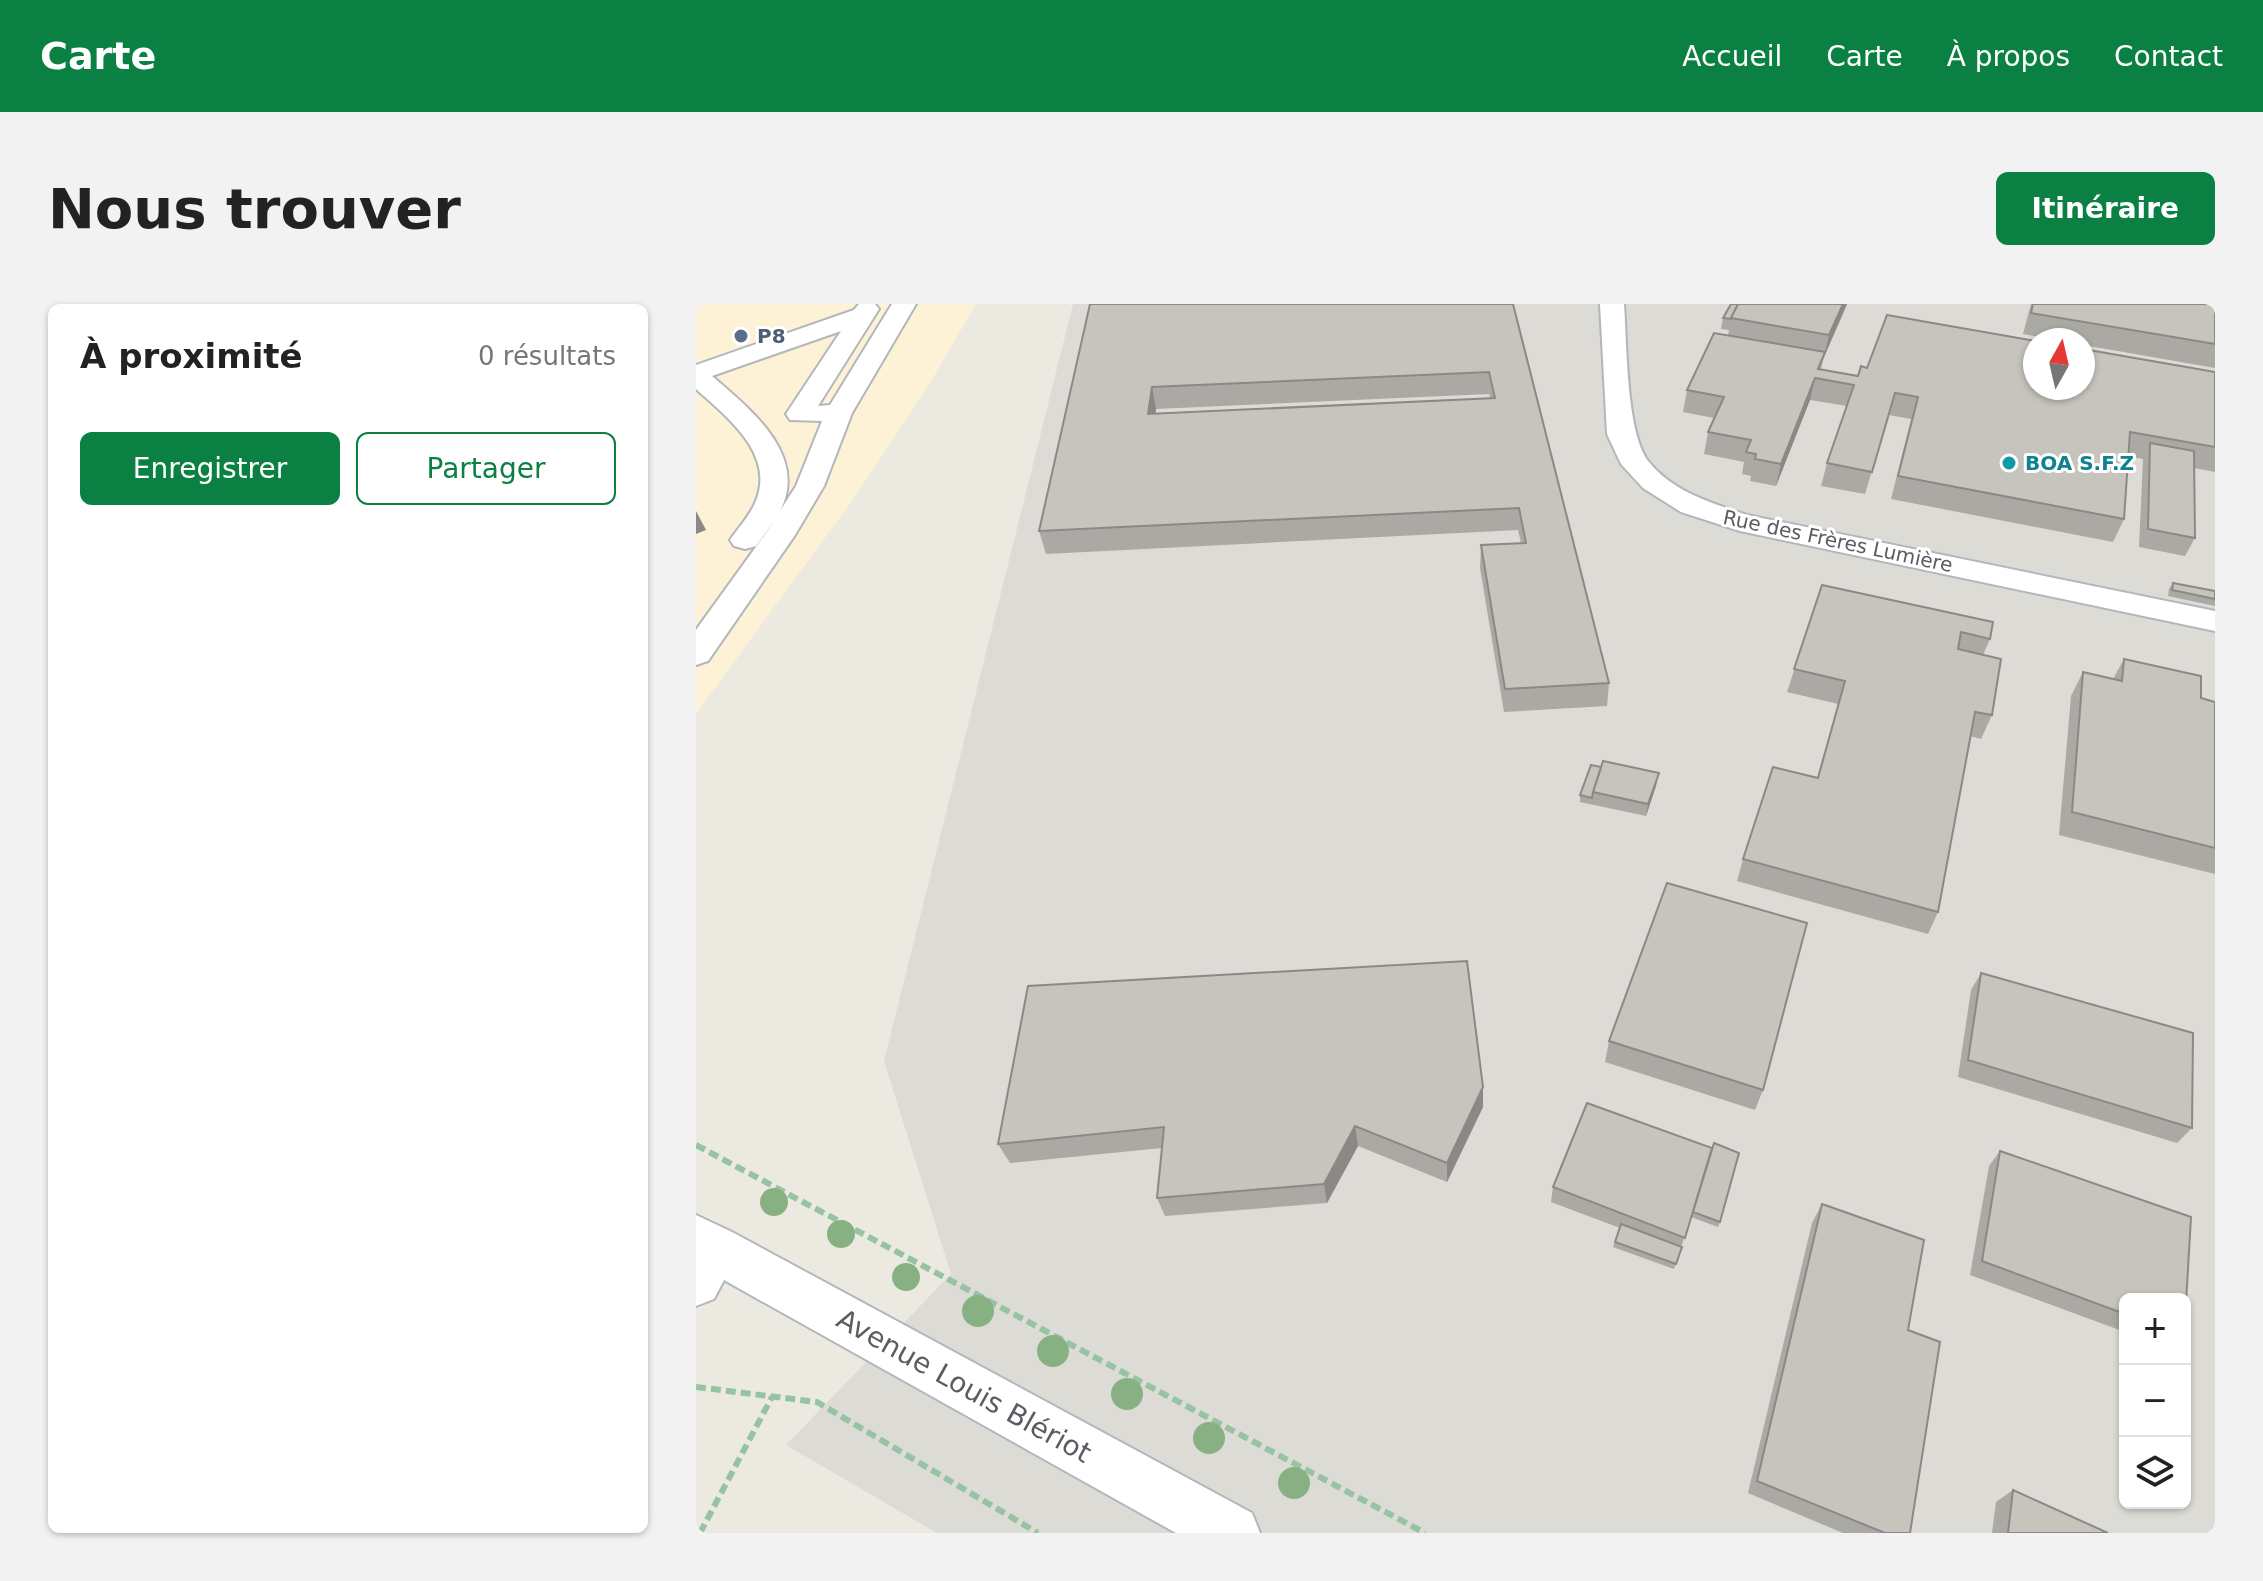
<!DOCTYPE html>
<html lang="fr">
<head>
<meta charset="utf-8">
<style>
	:root { --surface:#fff; --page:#f2f2f2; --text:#222; --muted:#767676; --line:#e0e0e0; --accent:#0b8043 }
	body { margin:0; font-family:"DejaVu Sans",sans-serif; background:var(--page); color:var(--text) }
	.controls { position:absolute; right:24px; bottom:24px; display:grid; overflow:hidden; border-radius:12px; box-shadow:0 2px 6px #0004 }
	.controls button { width:72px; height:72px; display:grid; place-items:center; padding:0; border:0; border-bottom:2px solid var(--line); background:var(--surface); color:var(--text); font:40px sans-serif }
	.compass { position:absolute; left:1327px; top:24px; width:72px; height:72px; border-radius:50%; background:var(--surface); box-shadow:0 2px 6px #0004; rotate:8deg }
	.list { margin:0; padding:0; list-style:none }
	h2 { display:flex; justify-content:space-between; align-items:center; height:104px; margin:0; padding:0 32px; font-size:34px }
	h2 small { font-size:26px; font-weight:400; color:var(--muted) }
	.actions { display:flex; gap:16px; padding:24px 32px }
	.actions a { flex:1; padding:18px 0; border:2px solid var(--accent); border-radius:12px; text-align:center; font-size:28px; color:var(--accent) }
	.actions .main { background:var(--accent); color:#fff }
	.icon { flex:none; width:44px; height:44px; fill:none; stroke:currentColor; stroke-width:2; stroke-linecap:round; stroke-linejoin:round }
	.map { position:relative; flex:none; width:1519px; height:1229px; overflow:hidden; border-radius:12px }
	header { display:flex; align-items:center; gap:48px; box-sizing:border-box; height:112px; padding:0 40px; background:var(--accent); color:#fff }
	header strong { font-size:38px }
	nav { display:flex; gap:44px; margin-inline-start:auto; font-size:28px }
	.intro { display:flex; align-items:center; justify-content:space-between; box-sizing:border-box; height:192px; padding:0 48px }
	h1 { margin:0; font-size:56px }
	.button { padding:20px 36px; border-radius:12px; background:var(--accent); color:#fff; font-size:28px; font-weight:700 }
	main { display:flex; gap:48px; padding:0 48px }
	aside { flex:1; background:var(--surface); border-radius:12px; box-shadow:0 2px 6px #0004 }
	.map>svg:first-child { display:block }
</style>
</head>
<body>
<header>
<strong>Carte</strong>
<nav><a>Accueil</a><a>Carte</a><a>À propos</a><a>Contact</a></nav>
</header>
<div class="intro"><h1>Nous trouver</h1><a class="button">Itinéraire</a></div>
<main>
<aside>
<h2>À proximité<small>0 résultats</small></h2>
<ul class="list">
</ul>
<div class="actions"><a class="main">Enregistrer</a><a>Partager</a></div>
</aside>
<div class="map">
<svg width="1519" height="1229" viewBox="0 0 1519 1229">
	<rect width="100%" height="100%" fill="#ece9e0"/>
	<path fill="#fdf2d5" d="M 0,0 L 280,0 L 234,79 L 153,201 L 0,410 Z"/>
	<path fill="#dddbd5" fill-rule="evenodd" d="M 377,0 L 1519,0 L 1519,1229 L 241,1229 L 90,1141 L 255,970 L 188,757 ZM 1339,36 L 1387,36 L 1387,84 L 1339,84 ZM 1429,995 L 1489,995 L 1489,1199 L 1429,1199 Z"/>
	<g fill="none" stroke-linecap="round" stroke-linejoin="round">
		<defs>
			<g id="minor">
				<path d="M 163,0 L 179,0 L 183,5 L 122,102 L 134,101 L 196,0 L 220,0 L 156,109 L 128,182 L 99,231 L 12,357 L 0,361 L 0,326 L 70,229 L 79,216 L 60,242 L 49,245 L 38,242 L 34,236 C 42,224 53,213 59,199 C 81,151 31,113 0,85 L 0,61 L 158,6 ZM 145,27 L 90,110 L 94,116 L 126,117 L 100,182 L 84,207 C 113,151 54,105 16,72 Z"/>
				<path d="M 904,0 L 928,0 C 931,39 930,130 953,158 C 977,188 1016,199 1051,211 L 1519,307 L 1519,327 L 1044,227 L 985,208 L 947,184 L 925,160 L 911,130 Z"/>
				<path d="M 0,911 L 36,928 L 556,1209 L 564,1229 L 480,1229 L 28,976 L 18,995 L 0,1002 Z"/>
			</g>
		</defs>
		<use href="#minor" stroke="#b3b7bb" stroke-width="4"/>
		<g stroke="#96c4a2" stroke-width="6" stroke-dasharray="10 5" stroke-linecap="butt">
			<path d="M 0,841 L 729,1229"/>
			<path d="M 0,1083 L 121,1098 L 342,1229"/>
			<path d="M 4,1229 L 76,1093"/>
		</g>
		<use href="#minor" fill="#fff" fill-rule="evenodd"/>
	</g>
	<g fill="#88b183">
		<circle cx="78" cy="898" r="14"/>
		<circle cx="145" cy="930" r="14"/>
		<circle cx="210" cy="973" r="14"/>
		<circle cx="282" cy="1007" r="16"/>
		<circle cx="357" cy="1047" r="16"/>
		<circle cx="431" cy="1090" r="16"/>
		<circle cx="513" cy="1134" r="16"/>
		<circle cx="598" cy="1179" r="16"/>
	</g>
	<g fill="#aba9a3" fill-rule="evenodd">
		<path d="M 394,0 L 817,0 L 913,379 L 911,402 L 808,408 L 784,264 L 785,241 L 825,239 L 822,226 L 350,250 L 343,227 ZM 793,90 L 794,94 L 460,109 L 460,105 Z"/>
		<path d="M 1035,0 L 1151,0 L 1128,53 L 1125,65 L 1162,72 L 1171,64 L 1519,68 L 1519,168 L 1498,164 L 1499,234 L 1489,252 L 1443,243 L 1447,155 L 1432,152 L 1428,215 L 1417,238 L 1195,195 L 1215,115 L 1193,111 L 1169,190 L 1125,182 L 1131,159 L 1151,102 L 1114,96 L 1080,182 L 1054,177 L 1055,172 L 1046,170 L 1048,158 L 1008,150 L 1012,128 L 1018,114 L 987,108 L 991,86 L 1032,31 L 1033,26 L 1025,25 L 1027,14 Z"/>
		<path d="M 1335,0 L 1519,0 L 1519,64 L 1387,41 L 1387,36 L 1360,36 L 1327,30 Z"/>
		<path d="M 1477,279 L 1519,287 L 1519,302 L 1472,292 L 1473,285 Z"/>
		<path d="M 1126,281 L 1294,335 L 1287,351 L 1296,411 L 1285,435 L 1274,432 L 1242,608 L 1232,630 L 1041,577 L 1047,555 L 1121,474 L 1142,400 L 1091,388 Z"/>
		<path d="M 1428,355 L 1505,394 L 1519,398 L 1519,570 L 1363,531 L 1375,392 L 1387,368 L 1417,375 Z"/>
		<path d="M 895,461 L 960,482 L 950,512 L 884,498 L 884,491 Z"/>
		<path d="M 1285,669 L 1496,824 L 1481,839 L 1262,773 L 1275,686 Z"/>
		<path d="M 332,682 L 787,803 L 751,878 L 662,842 L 631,899 L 469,912 L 461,894 L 466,844 L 314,859 L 302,840 Z"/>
		<path d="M 913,737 L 1067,786 L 1059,806 L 909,758 Z"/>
		<path d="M 1016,844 L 1024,918 L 1022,923 L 995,913 L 978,965 L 917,943 L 924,924 L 855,898 L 857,883 Z"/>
		<path d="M 1304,847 L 1429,995 L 1429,1028 L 1274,971 L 1293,862 Z"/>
		<path d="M 1126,900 L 1212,1026 L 1214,1229 L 1147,1229 L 1052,1189 L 1116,919 Z"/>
		<path d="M 1317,1186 L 1412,1229 L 1296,1229 L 1300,1198 Z"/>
	</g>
	<g fill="#8b8985">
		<path d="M 1147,0 L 1151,0 L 1128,53 L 1133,31 Z"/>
		<path d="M 1119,74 L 1114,96 L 1080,182 L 1085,160 Z"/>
		<path d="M 456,83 L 460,105 L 457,132 L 452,110 Z"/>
		<path d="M 0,207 L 10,226 L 0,230 Z"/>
		<path d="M 963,469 L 960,482 L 950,512 L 952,500 Z"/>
		<path d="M 787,783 L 787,803 L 751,878 L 751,859 Z"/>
		<path d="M 659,822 L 662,842 L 631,899 L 628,880 Z"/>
	</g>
	<g fill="#c7c4be" stroke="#8b8985" stroke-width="2" fill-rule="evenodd">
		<path d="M 394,0 L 817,0 L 913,379 L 809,385 L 785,241 L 830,239 L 823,204 L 343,227 ZM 793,68 L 799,94 L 452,110 L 456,83 Z"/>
		<path d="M 1035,0 L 1042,0 L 1035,15 L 1027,14 Z"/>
		<path d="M 1042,0 L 1147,0 L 1133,31 L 1035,14 Z"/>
		<path d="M 1337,0 L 1519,0 L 1519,40 L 1335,9 Z"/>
		<path d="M 1191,11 L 1339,37 L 1339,84 L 1387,84 L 1387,45 L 1519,68 L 1519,143 L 1434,128 L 1428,215 L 1202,172 L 1222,93 L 1199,89 L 1176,168 L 1131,159 L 1158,81 L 1119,74 L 1085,160 L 1059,155 L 1060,150 L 1050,148 L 1055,136 L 1012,128 L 1028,93 L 991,86 L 1018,29 L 1129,48 L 1122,65 L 1162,72 L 1165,62 L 1171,64 Z"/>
		<path d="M 1454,139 L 1498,147 L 1499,234 L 1452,225 Z"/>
		<path d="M 1477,279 L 1519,287 L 1519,295 L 1476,286 Z"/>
		<path d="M 1126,281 L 1297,318 L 1294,335 L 1265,328 L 1262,345 L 1305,355 L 1296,411 L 1279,408 L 1242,608 L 1047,555 L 1077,463 L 1122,474 L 1149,377 L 1098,365 Z"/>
		<path d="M 1428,355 L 1505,372 L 1505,394 L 1519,398 L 1519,544 L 1376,508 L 1387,368 L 1426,377 Z"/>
		<path d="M 907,457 L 963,469 L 952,500 L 897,488 Z"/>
		<path d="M 895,461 L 905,463 L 897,488 L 896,494 L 884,491 Z"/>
		<path d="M 971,579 L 1111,619 L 1067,786 L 913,737 Z"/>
		<path d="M 771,657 L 787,783 L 751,859 L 659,822 L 628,880 L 461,894 L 468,823 L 302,840 L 332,682 Z"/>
		<path d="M 1285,669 L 1497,729 L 1496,824 L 1272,756 Z"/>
		<path d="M 891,799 L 1016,844 L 989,934 L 857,883 Z"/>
		<path d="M 1018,839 L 1043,849 L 1024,918 L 997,908 Z"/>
		<path d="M 1304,847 L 1495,913 L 1489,1016 L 1489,995 L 1429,995 L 1429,1010 L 1286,957 Z"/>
		<path d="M 1126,900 L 1228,936 L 1212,1026 L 1244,1038 L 1214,1229 L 1189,1229 L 1061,1177 Z"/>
		<path d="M 925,920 L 986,943 L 980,960 L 919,938 Z"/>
		<path d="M 1317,1186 L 1412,1229 L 1312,1229 Z"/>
	</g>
	<circle fill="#5c6f8a" stroke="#fff" stroke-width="3" cx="45" cy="32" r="8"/>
	<circle fill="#0f9aa8" stroke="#fff" stroke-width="3" cx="1313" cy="159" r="8"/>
	<g text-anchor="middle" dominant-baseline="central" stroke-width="6" stroke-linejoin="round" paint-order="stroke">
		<g font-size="20" font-weight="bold" fill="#4e5e75" stroke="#fff" text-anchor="start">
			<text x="61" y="32">P8</text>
		</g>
		<g font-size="20" font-weight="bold" fill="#0d838f" stroke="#fff" text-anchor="start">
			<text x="1329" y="159">BOA S.F.Z</text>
		</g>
		<g font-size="20" fill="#595d61" stroke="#fff">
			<text transform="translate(1142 237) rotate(12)">Rue des Frères Lumière</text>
		</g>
		<g font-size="28" fill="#595d61" stroke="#fff">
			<text transform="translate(268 1082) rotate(29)">Avenue Louis Blériot</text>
		</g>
	</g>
</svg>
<div class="controls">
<button>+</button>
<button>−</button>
<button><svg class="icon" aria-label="layers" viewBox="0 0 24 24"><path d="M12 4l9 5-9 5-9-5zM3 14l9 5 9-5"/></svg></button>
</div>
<svg class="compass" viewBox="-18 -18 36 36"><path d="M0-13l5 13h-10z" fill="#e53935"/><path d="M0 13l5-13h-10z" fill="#767676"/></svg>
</div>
</main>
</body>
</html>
